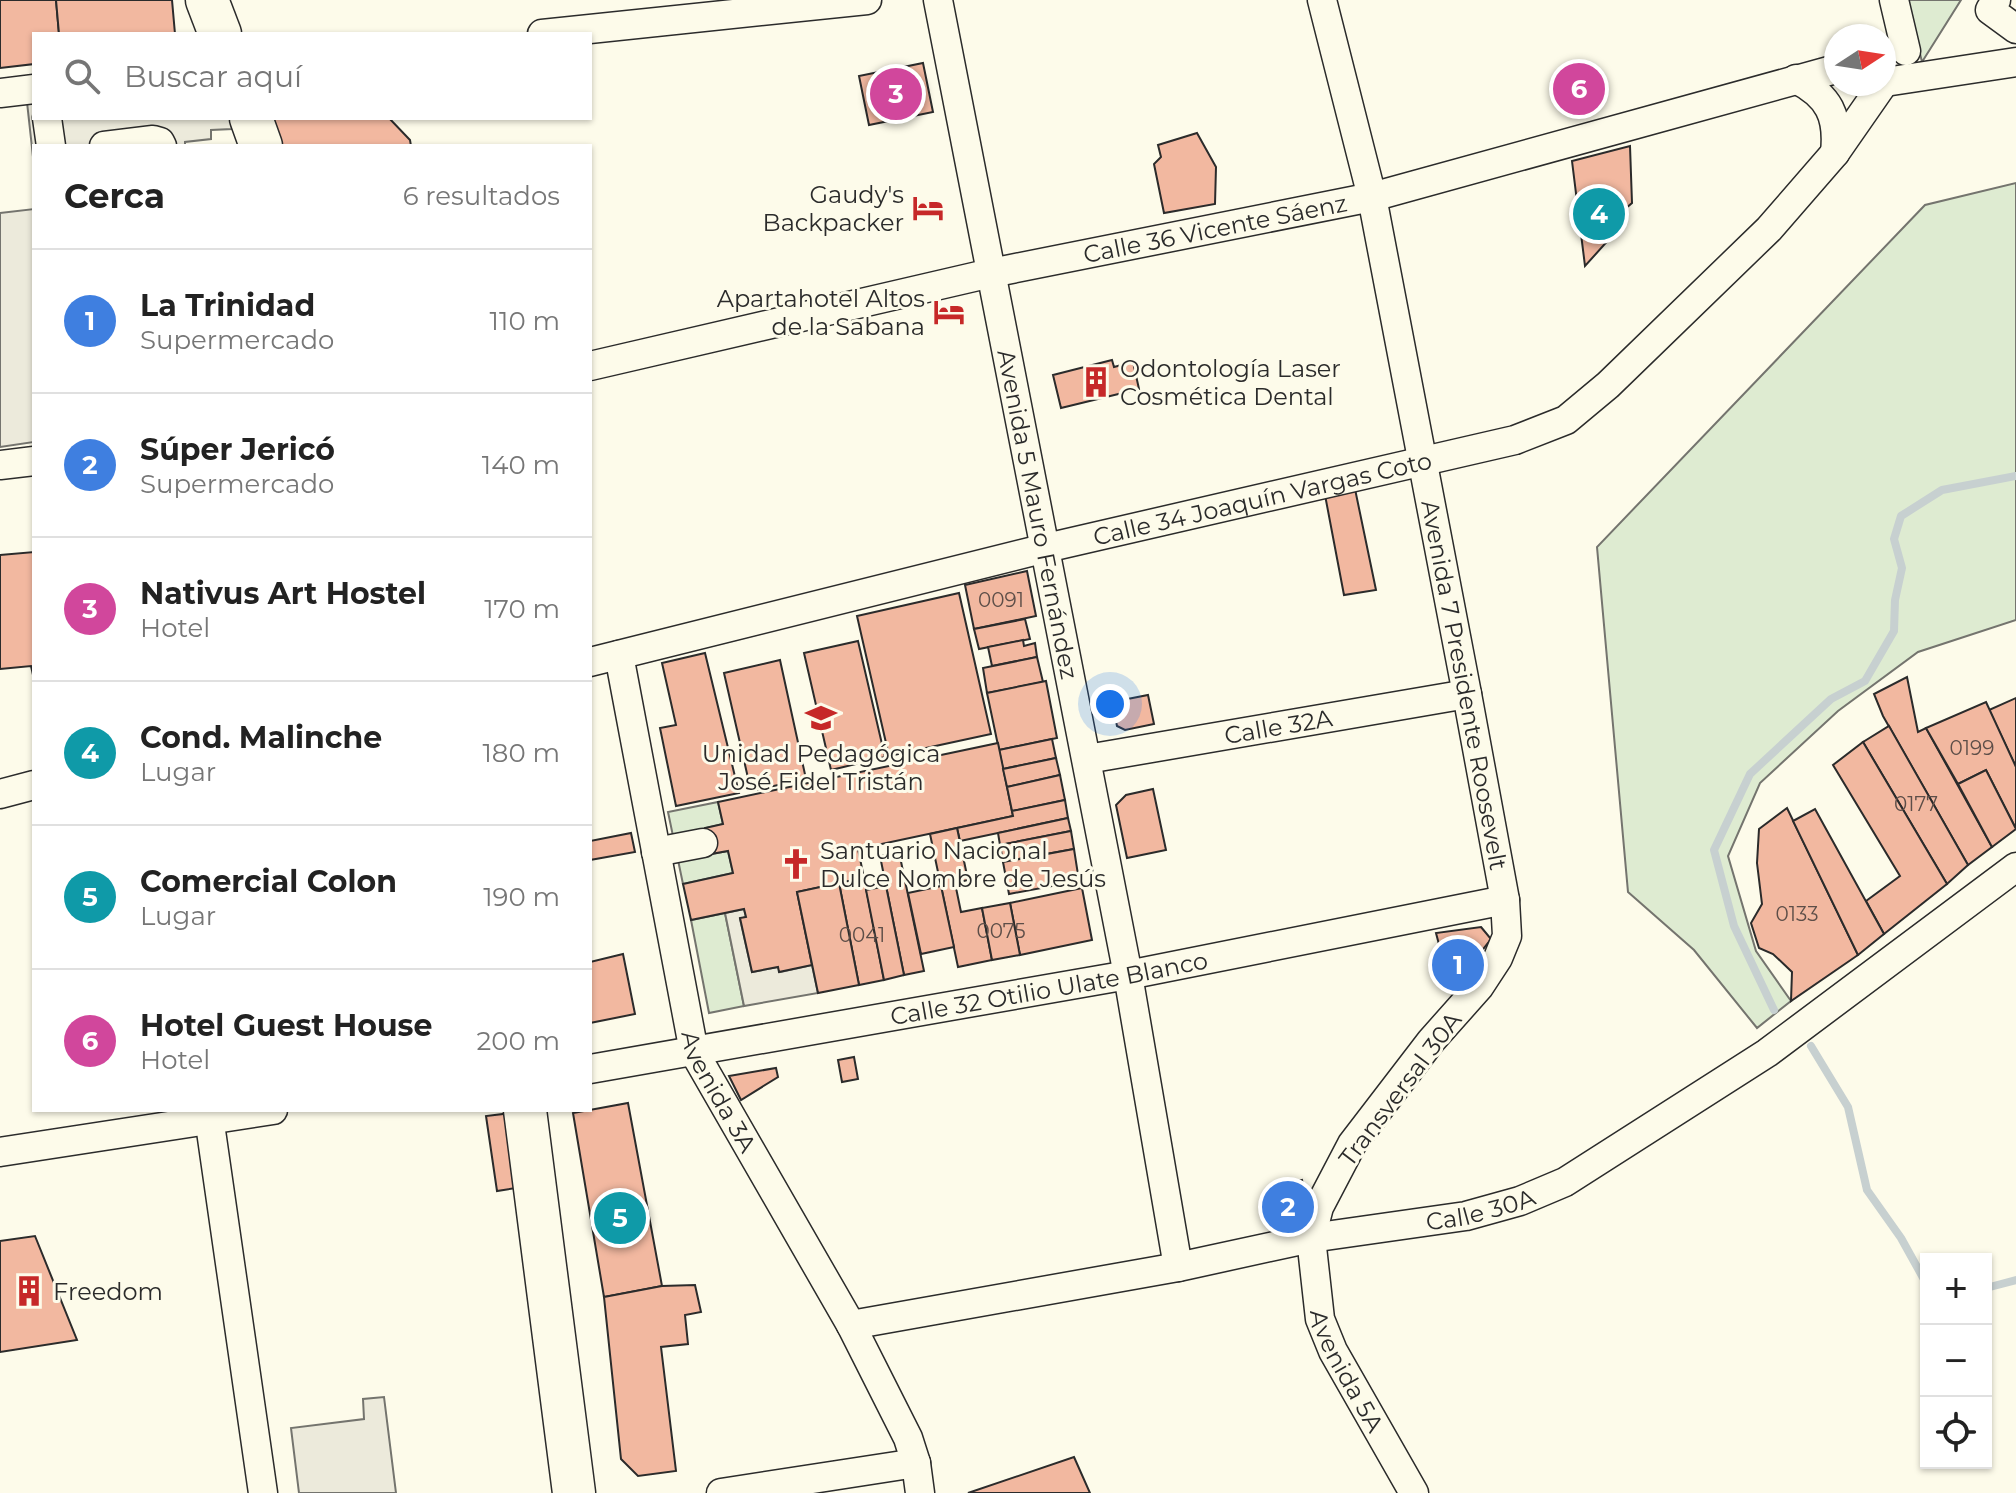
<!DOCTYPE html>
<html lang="es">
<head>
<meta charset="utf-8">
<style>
	:root { --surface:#fff; --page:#f6f6f6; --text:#222; --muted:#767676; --line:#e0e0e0; --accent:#c62828 }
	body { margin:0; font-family:Montserrat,sans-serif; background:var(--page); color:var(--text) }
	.controls { position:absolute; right:24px; bottom:24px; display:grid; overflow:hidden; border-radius:0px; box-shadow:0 2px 6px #0004 }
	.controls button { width:72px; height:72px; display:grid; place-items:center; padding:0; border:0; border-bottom:2px solid var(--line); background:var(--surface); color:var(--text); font:40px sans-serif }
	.compass { position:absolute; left:1824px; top:24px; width:72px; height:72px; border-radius:50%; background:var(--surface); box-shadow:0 2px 6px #0004; rotate:78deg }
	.you { position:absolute; left:1110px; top:704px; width:28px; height:28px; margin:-20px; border:6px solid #fff; border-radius:50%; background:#1a73e8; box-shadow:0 0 0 12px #1a73e833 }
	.badge { display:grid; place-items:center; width:52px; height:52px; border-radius:50%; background:var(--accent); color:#fff; font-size:26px; font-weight:700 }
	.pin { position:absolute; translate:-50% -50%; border:4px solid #fff; box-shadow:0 2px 8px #0006 }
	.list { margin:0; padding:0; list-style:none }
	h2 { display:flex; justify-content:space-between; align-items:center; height:104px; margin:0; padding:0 32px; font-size:34px }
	h2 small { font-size:26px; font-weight:400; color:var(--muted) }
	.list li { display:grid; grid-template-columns:52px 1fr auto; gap:24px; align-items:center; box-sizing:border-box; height:144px; padding:0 32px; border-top:2px solid var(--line) }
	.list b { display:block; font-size:30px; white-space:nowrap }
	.list p { margin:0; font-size:26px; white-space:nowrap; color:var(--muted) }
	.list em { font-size:26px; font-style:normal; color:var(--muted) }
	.icon { flex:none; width:44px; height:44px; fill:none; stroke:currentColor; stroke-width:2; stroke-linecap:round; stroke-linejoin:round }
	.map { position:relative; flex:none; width:2016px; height:1493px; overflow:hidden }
	.search { position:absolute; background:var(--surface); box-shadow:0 2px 6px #0004; left:32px; top:32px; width:560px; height:88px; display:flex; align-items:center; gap:20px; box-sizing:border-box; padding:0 28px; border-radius:0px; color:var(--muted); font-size:30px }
	.panel { position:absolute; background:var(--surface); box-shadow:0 2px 6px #0004; left:32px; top:144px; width:560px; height:968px; border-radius:0px }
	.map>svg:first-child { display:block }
</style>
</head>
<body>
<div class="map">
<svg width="2016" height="1493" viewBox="0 0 2016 1493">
	<rect width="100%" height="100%" fill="#fdfbea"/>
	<g fill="#deebd1" stroke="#74746e" stroke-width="2">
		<path d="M 1907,0 L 1961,0 L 1922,62 Z"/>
		<path d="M 2016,183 L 2016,620 L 1918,652 L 1838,711 L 1760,783 L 1728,856 L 1756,951 L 1791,1001 L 1757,1028 L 1694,950 L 1628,892 L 1597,547 L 1925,205 Z"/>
		<path d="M 718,802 L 723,824 L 706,828 L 711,854 L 728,851 L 733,873 L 683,884 L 668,812 Z"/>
		<path d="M 725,913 L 744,1006 L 709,1013 L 691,920 Z"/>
	</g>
	<g fill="#eceadb" stroke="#74746e" stroke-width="2">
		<path d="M 34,101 L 34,118 L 230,118 L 232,129 L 211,130 L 211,139 L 185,142 L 185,146 L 34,146 L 34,166 L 27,102 Z"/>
		<path d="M 34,209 L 34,442 L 0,447 L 0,213 Z"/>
		<path d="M 744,909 L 746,917 L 740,919 L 752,972 L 778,967 L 780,972 L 812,965 L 818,993 L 744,1006 L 725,913 Z"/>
		<path d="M 384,1397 L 396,1493 L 299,1493 L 291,1428 L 364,1419 L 363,1399 Z"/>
	</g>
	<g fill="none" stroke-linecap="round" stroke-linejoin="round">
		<g stroke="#c7d0d0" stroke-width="8">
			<path d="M 1774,1010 L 1734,926 L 1714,850 L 1750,774 L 1831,699 L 1865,681 L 1894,631 L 1895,600 L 1902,568 L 1894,539 L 1901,516 L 1942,490 L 2016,476"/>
			<path d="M 1811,1046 L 1848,1107 L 1867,1190 L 1901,1238 L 1926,1283"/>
			<path d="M 1986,1288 L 2016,1280"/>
		</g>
	</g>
	<g fill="#f2b8a0" stroke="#2b2b2b" stroke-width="2">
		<path d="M 0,0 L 56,0 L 59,34 L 34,34 L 34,64 L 0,68 Z"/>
		<path d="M 56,0 L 172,0 L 175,34 L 59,34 Z"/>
		<path d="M 923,63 L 933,112 L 869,125 L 859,76 Z"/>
		<path d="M 271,118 L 389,118 L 410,140 L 411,146 L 282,146 Z"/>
		<path d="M 1197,133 L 1216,167 L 1215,204 L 1164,213 L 1154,164 L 1161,157 L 1158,145 Z"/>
		<path d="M 1630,146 L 1632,203 L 1605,226 L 1612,236 L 1585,266 L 1572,161 Z"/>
		<path d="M 1112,360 L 1114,367 L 1133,362 L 1139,389 L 1061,408 L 1053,375 Z"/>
		<path d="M 1355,489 L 1376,590 L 1344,595 L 1325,495 Z"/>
		<path d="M 34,552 L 34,675 L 33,675 L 31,666 L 0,669 L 0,555 Z"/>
		<path d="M 1027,571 L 1036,616 L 974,629 L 965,585 Z"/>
		<path d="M 959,593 L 991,734 L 889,756 L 857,616 Z"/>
		<path d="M 1025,619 L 1030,639 L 979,649 L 974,629 Z"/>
		<path d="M 1023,640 L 1024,646 L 1035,643 L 1037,657 L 992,666 L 988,647 Z"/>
		<path d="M 858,641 L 885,757 L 831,770 L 804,653 Z"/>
		<path d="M 705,653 L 739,793 L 676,806 L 660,728 L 676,725 L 662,663 Z"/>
		<path d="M 1037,657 L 1043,682 L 987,693 L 983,668 Z"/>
		<path d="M 780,660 L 806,779 L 751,791 L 724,673 Z"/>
		<path d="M 1907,677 L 1918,732 L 1926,728 L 1992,847 L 1968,865 L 1883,716 L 1874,694 Z"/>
		<path d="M 1046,681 L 1057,738 L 999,750 L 987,693 Z"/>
		<path d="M 1148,695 L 1154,724 L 1125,730 L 1117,726 L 1112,702 Z"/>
		<path d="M 2016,698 L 2016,767 L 1989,710 Z"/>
		<path d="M 1986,702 L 2016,767 L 2016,829 L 1986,770 L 1958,784 L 1926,728 Z"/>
		<path d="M 1889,726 L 1968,865 L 1947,884 L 1863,742 Z"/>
		<path d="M 1052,739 L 1056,758 L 1003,769 L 999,750 Z"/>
		<path d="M 1863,742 L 1947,884 L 1884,934 L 1866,901 L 1900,876 L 1833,765 Z"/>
		<path d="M 998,743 L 1013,816 L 858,849 L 864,878 L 797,892 L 812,965 L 779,972 L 778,967 L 752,972 L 740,918 L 746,917 L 744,909 L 691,920 L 683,884 L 733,873 L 728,851 L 711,854 L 705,828 L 723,824 L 718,802 Z"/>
		<path d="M 1056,758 L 1060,775 L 1007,787 L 1003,769 Z"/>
		<path d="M 1986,770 L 2016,829 L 1992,847 L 1958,784 Z"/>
		<path d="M 1060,775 L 1065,800 L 1012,811 L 1007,787 Z"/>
		<path d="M 1153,789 L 1166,850 L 1127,858 L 1116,805 L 1126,795 Z"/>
		<path d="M 1065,800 L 1068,818 L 960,841 L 957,828 L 1013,816 L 1012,811 Z"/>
		<path d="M 1787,808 L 1858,955 L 1791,1001 L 1792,972 L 1773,954 L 1759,948 L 1751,923 L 1762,904 L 1757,863 L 1759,829 Z"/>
		<path d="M 1815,809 L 1884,934 L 1858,955 L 1793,821 Z"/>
		<path d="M 1068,818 L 1071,831 L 1000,845 L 998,833 Z"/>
		<path d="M 957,828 L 968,880 L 955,883 L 961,912 L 982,908 L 992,960 L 958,967 L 930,834 Z"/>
		<path d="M 1071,831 L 1074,849 L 1003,862 L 1000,845 Z"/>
		<path d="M 631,833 L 635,852 L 590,860 L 590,841 Z"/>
		<path d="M 1074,849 L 1079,881 L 1009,894 L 1003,862 Z"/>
		<path d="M 899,852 L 924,971 L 904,975 L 880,856 Z"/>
		<path d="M 864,878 L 884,980 L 859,985 L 839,883 Z"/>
		<path d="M 839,883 L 859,985 L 818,993 L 797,892 Z"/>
		<path d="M 886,886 L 904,975 L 884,980 L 866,890 Z"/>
		<path d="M 941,886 L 954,947 L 921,954 L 908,893 Z"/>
		<path d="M 1082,888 L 1092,940 L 1020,955 L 1010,903 Z"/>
		<path d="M 1010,903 L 1020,955 L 992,960 L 982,908 Z"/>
		<path d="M 1481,927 L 1491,939 L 1451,990 L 1436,933 Z"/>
		<path d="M 623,954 L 635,1014 L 590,1023 L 590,962 Z"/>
		<path d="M 854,1057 L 858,1079 L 842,1082 L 838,1060 Z"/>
		<path d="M 776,1068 L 778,1077 L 741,1100 L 729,1076 Z"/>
		<path d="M 628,1103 L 662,1286 L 604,1297 L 573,1113 Z"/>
		<path d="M 511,1113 L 522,1187 L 497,1191 L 486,1116 Z"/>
		<path d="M 1302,1180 L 1305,1193 L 1284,1222 L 1275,1187 Z"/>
		<path d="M 35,1236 L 77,1340 L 0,1352 L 0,1241 Z"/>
		<path d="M 695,1285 L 701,1312 L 685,1315 L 688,1344 L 661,1347 L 676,1471 L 638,1476 L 621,1459 L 604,1297 L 662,1286 Z"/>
		<path d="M 1074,1457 L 1090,1493 L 968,1493 Z"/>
	</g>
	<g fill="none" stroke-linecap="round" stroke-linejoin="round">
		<defs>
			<g id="minor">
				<path id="s1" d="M 938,0 L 1128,975 L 1178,1267"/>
				<path id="s2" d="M 1322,0 L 1372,197 L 1467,694 L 1505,900 L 1507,936 L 1498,958 L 1479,987 L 1431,1041 L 1352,1144 L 1319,1207 L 1311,1238 L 1320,1319 L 1333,1351 L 1414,1493"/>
				<path d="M 1894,0 L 1906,51"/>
				<path d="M 1996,0 L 1990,10 L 2016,29"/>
				<path d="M 542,34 L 867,0"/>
				<path d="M 1796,79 C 1829,96 1839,116 1835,153"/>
				<path d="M 1885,82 L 2016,62"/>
				<path d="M 0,93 L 34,89"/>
				<path d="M 47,118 L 51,146"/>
				<path d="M 104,146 L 153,140 L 160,142 L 162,146"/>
				<path id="s3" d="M 590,366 L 991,273 L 1372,197 L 1836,69"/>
				<path d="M 0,465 L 34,461"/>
				<path id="s4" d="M 619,655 L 694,1052 L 851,1325 L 908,1438 L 916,1463 L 920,1493"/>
				<path id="s5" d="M 590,662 L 1046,548 L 1515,440 L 1566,420 L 1608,385 L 1769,229 L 1835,153 L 1883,84"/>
				<path id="s6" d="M 1087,759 L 1467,694"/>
				<path d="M 0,794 L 34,785"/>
				<path d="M 656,852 L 703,843"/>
				<path id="s7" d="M 590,1069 L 1128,975 L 1505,900"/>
				<path d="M 208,1110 L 263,1493"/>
				<path d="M 0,1152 L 273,1110"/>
				<path id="s8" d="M 851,1325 L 1178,1267 L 1311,1238 L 1466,1216 L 1520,1201 L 1565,1182 L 1767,1053 L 2016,867"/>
				<path d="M 721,1493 L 916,1463"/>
			</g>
			<g id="highway">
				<path d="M 207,0 L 220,34"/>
				<path d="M 251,118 L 261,146"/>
				<path d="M 525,1110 L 574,1493"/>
			</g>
		</defs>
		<use href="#minor" stroke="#2b2b2b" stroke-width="31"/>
		<use href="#highway" stroke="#2b2b2b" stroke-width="45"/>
		<use href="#minor" stroke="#fdfbea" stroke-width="28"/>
		<use href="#highway" stroke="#fdfbea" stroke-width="42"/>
	</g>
	<defs>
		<symbol id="hotel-bare" viewBox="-9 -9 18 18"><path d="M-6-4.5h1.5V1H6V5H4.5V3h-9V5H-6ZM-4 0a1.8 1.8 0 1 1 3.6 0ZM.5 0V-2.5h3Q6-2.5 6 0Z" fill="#c62828" stroke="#fdfbea" stroke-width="2.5" paint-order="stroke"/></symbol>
		<symbol id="building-bare" viewBox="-9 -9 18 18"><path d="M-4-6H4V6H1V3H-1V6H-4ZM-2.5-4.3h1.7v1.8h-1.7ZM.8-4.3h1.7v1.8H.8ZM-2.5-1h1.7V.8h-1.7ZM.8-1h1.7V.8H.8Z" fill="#c62828" stroke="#fdfbea" stroke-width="2.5" paint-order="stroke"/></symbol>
		<symbol id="school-bare" viewBox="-9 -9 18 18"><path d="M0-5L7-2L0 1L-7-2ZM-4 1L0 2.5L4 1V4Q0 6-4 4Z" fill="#c62828" stroke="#fdfbea" stroke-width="2.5" paint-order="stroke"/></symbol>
		<symbol id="church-bare" viewBox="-9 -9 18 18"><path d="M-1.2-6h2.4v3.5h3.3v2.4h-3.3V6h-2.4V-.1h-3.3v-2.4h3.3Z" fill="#c62828" stroke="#fdfbea" stroke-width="2.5" paint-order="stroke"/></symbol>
	</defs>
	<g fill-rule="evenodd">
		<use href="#hotel-bare" x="906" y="186" width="44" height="44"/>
		<use href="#hotel-bare" x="927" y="290" width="44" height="44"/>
		<use href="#building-bare" x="1074" y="360" width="44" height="44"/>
		<use href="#school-bare" x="799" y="696" width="44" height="44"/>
		<use href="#church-bare" x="774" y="842" width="44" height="44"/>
		<use href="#building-bare" x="7" y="1269" width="44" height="44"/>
	</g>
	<g text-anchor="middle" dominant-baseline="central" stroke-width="6" stroke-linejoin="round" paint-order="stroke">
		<g font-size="20" fill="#5d4e48">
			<text x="1001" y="600">0091</text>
			<text x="1972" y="748">0199</text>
			<text x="1916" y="804">0177</text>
			<text x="1797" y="914">0133</text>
			<text x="1001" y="931">0075</text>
			<text x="862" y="935">0041</text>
		</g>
		<g font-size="24" fill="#2b2b2b" stroke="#fdfbea" text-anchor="start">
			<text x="904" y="194" text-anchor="end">Gaudy's<tspan x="904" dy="28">Backpacker</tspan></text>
			<text x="925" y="298" text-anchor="end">Apartahotel Altos<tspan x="925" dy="28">de la Sabana</tspan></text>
			<text x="1120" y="368">Odontología Laser<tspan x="1120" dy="28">Cosmética Dental</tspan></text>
			<text x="821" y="753" text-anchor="middle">Unidad Pedagógica<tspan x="821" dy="28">José Fidel Tristán</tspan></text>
			<text x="820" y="850">Santuario Nacional<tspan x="820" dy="28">Dulce Nombre de Jesús</tspan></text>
			<text x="53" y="1291">Freedom</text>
		</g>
		<g font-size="24" fill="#2b2b2b" stroke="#fdfbea">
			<text stroke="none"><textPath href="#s3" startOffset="640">Calle 36 Vicente Sáenz</textPath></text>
			<text stroke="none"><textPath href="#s5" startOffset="692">Calle 34 Joaquín Vargas Coto</textPath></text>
			<text stroke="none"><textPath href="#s1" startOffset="524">Avenida 5 Mauro Fernández</textPath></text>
			<text stroke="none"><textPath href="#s2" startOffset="700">Avenida 7 Presidente Roosevelt</textPath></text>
			<text stroke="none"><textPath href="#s6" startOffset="194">Calle 32A</textPath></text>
			<text stroke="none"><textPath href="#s7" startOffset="466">Calle 32 Otilio Ulate Blanco</textPath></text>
			<text transform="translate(1400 1089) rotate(-53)">Transversal 30A</text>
			<text stroke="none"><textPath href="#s4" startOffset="450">Avenida 3A</textPath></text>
			<text stroke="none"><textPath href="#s8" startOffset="640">Calle 30A</textPath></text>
			<text stroke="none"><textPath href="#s2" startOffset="1458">Avenida 5A</textPath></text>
		</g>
	</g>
</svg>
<div class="controls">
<button>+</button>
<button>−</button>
<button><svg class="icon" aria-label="locate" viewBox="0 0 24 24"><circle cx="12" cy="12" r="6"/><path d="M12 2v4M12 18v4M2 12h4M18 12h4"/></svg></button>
</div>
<svg class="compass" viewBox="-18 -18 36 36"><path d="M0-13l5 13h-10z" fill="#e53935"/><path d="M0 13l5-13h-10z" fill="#767676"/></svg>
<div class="you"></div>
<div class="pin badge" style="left:1458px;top:965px;background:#3f7fe0">1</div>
<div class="pin badge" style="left:1288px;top:1207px;background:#3f7fe0">2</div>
<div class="pin badge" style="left:896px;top:94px;background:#d1479c">3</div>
<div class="pin badge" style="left:1599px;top:214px;background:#0f9aa8">4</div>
<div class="pin badge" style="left:620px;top:1218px;background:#0f9aa8">5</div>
<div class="pin badge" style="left:1579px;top:89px;background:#d1479c">6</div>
<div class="search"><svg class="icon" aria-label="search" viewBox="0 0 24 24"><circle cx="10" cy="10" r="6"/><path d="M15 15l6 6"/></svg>Buscar aquí</div>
<section class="panel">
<h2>Cerca<small>6 resultados</small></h2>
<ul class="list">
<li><span class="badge" style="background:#3f7fe0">1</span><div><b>La Trinidad</b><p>Supermercado</p></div><em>110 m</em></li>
<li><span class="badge" style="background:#3f7fe0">2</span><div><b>Súper Jericó</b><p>Supermercado</p></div><em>140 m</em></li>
<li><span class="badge" style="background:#d1479c">3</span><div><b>Nativus Art Hostel</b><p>Hotel</p></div><em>170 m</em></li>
<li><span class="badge" style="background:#0f9aa8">4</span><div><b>Cond. Malinche</b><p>Lugar</p></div><em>180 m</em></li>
<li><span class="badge" style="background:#0f9aa8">5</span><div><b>Comercial Colon</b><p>Lugar</p></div><em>190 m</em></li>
<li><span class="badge" style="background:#d1479c">6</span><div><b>Hotel Guest House</b><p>Hotel</p></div><em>200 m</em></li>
</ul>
</section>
</div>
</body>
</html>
